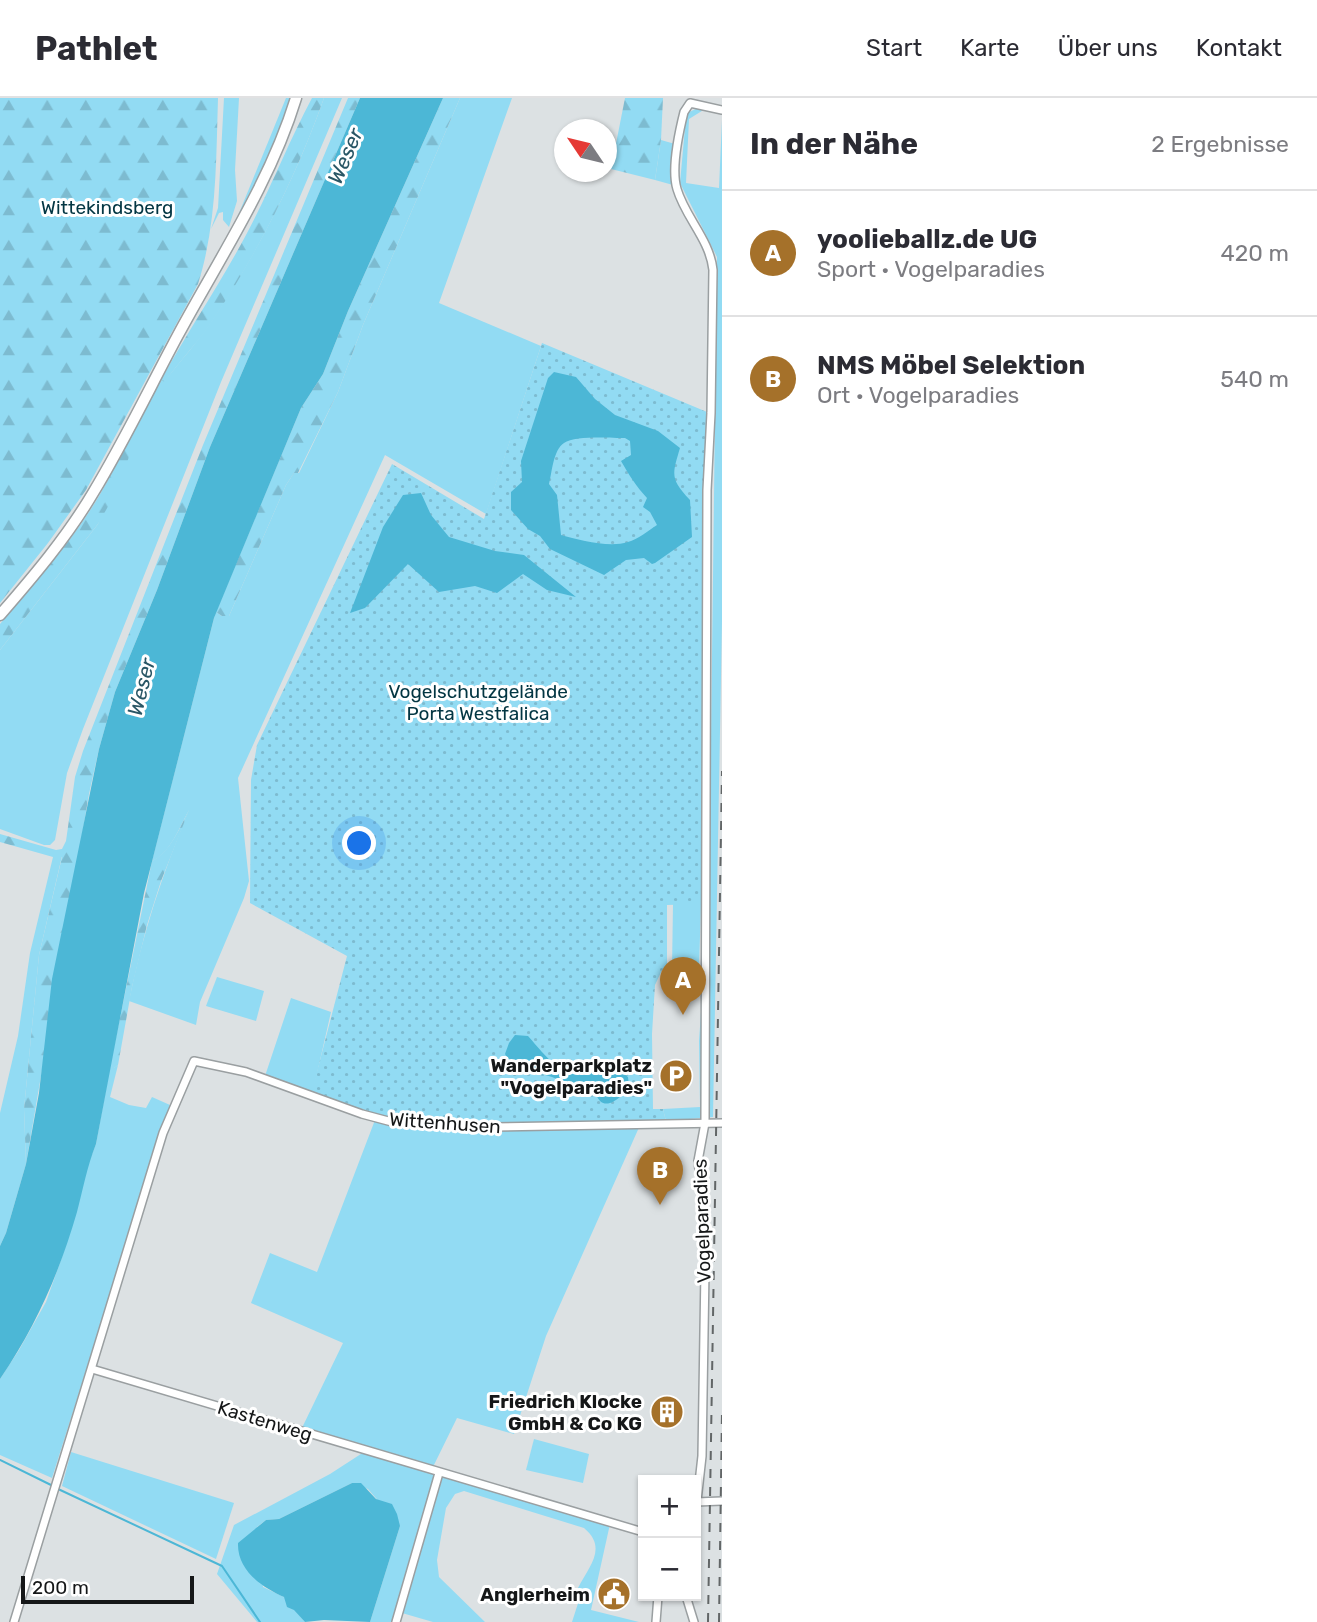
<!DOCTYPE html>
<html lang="de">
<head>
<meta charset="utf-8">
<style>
	:root { --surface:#fff; --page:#f7f7f7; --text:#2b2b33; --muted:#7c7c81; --line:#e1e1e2; --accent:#a5712a }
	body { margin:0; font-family:Rubik,sans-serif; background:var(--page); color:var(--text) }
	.controls { position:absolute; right:21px; bottom:21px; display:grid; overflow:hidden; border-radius:0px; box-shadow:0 2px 5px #0004 }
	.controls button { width:63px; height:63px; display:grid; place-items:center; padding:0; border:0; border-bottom:2px solid var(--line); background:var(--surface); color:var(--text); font:35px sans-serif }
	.compass { position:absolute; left:554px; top:21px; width:63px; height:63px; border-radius:50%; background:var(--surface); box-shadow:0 2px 5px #0004; rotate:305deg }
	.scale { position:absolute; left:21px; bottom:18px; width:173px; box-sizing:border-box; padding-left:7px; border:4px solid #151718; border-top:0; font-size:19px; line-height:24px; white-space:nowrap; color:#151718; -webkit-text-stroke:5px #fff; paint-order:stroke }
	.you { position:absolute; left:360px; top:746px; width:24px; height:24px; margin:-18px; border:5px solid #fff; border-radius:50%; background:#1a73e8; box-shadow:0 0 0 10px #1a73e833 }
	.badge { display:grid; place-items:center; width:46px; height:46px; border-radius:50%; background:var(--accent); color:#fff; font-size:23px; font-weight:700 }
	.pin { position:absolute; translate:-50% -58px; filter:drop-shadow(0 2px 4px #0008) }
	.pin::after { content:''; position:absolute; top:37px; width:24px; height:21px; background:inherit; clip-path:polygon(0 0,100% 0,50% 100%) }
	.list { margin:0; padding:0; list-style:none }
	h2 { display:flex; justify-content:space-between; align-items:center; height:91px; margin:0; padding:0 28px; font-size:30px }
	h2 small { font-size:23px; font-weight:400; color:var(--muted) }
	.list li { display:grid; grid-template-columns:46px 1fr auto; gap:21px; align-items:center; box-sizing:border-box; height:126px; padding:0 28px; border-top:2px solid var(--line) }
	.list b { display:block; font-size:26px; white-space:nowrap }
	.list p { margin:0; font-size:23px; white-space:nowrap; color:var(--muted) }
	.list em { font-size:23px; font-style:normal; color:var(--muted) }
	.map { position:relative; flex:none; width:722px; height:1524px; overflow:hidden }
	header { display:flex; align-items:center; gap:42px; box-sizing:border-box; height:98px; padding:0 35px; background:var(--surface); border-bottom:2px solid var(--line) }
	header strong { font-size:33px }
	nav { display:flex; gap:38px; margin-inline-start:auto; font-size:24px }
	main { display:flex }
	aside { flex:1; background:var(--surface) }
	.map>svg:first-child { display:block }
</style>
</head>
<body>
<header>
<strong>Pathlet</strong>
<nav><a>Start</a><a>Karte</a><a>Über uns</a><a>Kontakt</a></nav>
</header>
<main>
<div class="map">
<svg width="722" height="1524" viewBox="0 0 722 1524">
	<defs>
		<pattern id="forest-firs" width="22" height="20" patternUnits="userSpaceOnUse" patternTransform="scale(1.75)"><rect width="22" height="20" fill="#92dbf3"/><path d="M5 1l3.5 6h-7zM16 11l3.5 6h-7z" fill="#7dbbd0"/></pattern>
		<pattern id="park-dots" width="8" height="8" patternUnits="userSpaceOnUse" patternTransform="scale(1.75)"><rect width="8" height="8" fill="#92dbf3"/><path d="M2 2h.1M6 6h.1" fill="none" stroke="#7dbbd0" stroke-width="1.8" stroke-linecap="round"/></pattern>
	</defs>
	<rect width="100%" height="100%" fill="#dce1e3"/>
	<g fill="#92dbf3">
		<path d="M 224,0 L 239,0 L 235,72 L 237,103 L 229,129 L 223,122 L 223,114 L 219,115 L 211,131 L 218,110 Z"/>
		<path d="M 286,0 L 291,0 L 270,55 L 238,124 L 233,130 Z"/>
		<path d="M 324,0 L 342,0 L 221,284 L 83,631 L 67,675 L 55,742 L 50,747 L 44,747 L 0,731 L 0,552 L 98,426 L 132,336 L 161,282 L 165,283 C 180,263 197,245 211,224 C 258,154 296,79 324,0 Z"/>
		<path d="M 460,0 L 512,0 L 439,205 L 541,248 L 486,416 L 385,357 L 238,680 L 249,783 L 244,800 L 200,904 L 196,927 L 129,903 C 142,837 163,774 189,712 C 180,728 170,756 152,763 L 214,520 L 216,514 L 222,518 L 229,518 L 286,387 L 294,375 L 299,375 L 338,294 L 363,227 Z"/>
		<path d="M 696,11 L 705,11 L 689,21 L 686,85 L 719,90 L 722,22 L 722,523 L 713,1019 L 666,1023 L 663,1011 L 700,1009 L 699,943 L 709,800 L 717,159 L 680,85 L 686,19 L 689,14 Z"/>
		<path d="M 661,42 L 675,46 L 673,87 L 655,82 Z"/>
		<path d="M 62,758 L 39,857 L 24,1011 L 26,1066 L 6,1135 L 0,1148 L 0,1015 L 18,938 L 30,855 L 53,759 Z"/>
		<path d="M 673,806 L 701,806 L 699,871 L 672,870 Z"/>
		<path d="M 217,879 L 264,893 L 256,923 L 206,908 Z"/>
		<path d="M 291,900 L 331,914 L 313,993 L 641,1025 L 546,1238 L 514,1336 L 457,1320 L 431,1373 L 610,1426 L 591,1512 L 639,1524 L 572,1524 L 581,1496 L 578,1490 C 589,1468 608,1450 584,1430 L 464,1393 L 455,1396 L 446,1410 L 437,1462 L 439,1479 L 485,1524 L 433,1524 L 402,1515 L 399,1524 L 370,1524 L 400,1428 L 368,1391 L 352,1385 L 279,1421 L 266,1422 L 257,1429 L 263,1489 L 284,1499 L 305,1524 L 257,1524 L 217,1476 L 234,1427 L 330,1376 L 364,1354 L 300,1334 L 343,1245 L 251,1205 L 270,1155 L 317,1174 L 375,1022 L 263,984 Z"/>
		<path d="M 118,967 L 110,999 L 129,1007 L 146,1010 L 152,999 L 170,1007 L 52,1380 L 0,1357 L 0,1281 L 19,1252 L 46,1204 L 62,1159 L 77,1112 L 85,1074 L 96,1046 L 110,969 L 114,970 Z"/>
		<path d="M 534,1341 L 589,1356 L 583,1385 L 526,1372 Z"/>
		<path d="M 71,1354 L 234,1405 L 216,1461 L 62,1388 Z"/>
	</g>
	<g fill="url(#forest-firs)">
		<path d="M 0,0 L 218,0 C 216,63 217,126 198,186 L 86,392 L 48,445 L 0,505 Z"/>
		<path d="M 312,0 L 324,0 C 296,79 258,155 211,225 C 197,246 179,263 165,284 L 161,282 C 188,233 220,186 246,137 C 270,92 288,45 312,0 Z"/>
		<path d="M 348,0 L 360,0 L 210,349 L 157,492 L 115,594 L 99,651 L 89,696 L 26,1066 L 24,1011 L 39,857 L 62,759 L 53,759 L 0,744 L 0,736 L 56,752 L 62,751 L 66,743 L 75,679 L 83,653 L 203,347 Z"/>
		<path d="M 443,0 L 460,0 L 363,227 L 338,294 L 298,375 L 294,375 L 286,387 L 229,518 L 222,518 L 216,514 L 301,310 L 323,276 L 348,213 Z"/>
		<path d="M 625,0 L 663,0 L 661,42 L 655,82 L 611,71 Z"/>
		<path d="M 132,336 L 136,338 L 118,391 L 98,426 L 0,552 L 0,526 C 34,485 72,444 99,398 C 111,378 121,356 132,336 Z"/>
		<path d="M 190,710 L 161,783 L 147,827 L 132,889 L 118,967 L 113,971 L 110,969 L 152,763 C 170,755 181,727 190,710 Z"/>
	</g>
	<path fill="url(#park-dots)" d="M 542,245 L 707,314 L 701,806 L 667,807 L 667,870 L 662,872 L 655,887 L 652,936 L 653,1011 L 663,1011 L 666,1023 L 446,1027 L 397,1023 L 312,993 L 347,858 L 250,805 L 251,682 L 257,647 L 392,366 L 484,421 Z"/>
	<g fill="#4cb7d6" fill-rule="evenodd">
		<path d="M 360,0 L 443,0 L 348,213 L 323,276 L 301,310 L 214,520 L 144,795 L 96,1046 C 87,1069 83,1091 77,1114 C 59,1176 36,1228 0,1281 L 0,1148 L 6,1135 L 26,1066 L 39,995 L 52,881 L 99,651 L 115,594 L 157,492 L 210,349 Z"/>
		<path d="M 554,274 L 576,279 L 595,301 L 615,317 L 658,333 L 680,350 C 672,377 670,381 690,402 L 692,439 L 655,465 L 652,466 L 644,460 L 626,462 L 604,477 L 550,451 L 540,438 L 528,431 L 511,412 L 511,394 L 522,384 L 521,363 L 548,280 ZM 625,340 L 630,343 L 631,357 L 621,363 C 629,377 636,388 647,400 L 643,409 L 650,414 L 657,427 C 648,433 638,441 628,444 C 609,450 579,442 561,437 L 557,397 L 549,386 C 552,375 553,352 564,345 C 575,337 611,340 625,340 Z"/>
		<path d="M 421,395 L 431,417 L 449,439 L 495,453 L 524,457 L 576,499 L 547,492 L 523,476 L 497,495 L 475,488 L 439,494 L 408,466 L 365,510 L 350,515 L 383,429 L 403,397 Z"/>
		<path d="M 515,937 L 528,938 C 540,951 551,968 570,973 C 590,979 610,962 628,979 L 629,988 C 625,995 610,1012 600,1003 C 597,1000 596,996 594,993 L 589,995 L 552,979 L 515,968 L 510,965 L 505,956 L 509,945 Z"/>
		<path d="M 352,1385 L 361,1385 L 376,1401 L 392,1406 L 397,1416 L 400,1428 L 370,1524 L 324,1522 L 305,1524 L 294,1512 L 287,1509 L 284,1499 C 261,1489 237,1472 238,1445 L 266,1422 L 279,1421 Z"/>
	</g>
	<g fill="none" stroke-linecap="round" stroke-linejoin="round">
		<g stroke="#4cb7d6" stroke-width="2">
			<path d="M 0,1362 L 51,1387"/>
			<path d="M 56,1390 L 222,1468 L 260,1524"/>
		</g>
		<defs>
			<g id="minor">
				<path d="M 92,1271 L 643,1434"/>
				<path d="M 697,1403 L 702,1358 L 705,1172 L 703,1105 L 698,1063 L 705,1025 L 707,392 L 711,315 L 713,172 C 710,142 685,119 677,91 C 671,71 679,34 684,14 L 690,5 L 722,12"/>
				<path d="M 696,1404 L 722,1403"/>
				<path d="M 686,1498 L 694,1524"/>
				<path d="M 14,1524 L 163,1035 L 194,963 L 246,974 L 362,1016 L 392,1024 L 444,1028 L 493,1029 L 722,1025"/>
				<path d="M 396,1524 L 439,1375"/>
				<path d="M 656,1524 L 658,1498"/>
			</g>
			<path id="primary" d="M 0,517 C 33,479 67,439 93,395 C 124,344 150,289 178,237 C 220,159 270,85 296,0"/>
		</defs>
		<use href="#minor" stroke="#9a9fa1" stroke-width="10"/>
		<use href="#primary" stroke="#9a9fa1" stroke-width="13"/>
		<use href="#minor" stroke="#fff" stroke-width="7"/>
		<use href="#primary" stroke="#fff" stroke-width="10"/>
		<g stroke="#626667" stroke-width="2" stroke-dasharray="9 9" stroke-linecap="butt">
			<path d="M 708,1524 L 722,673"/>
			<path d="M 719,1524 L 722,1313"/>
		</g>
	</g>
	<defs>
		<symbol id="parking-disc" viewBox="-11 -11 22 22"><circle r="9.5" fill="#a5712a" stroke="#fff"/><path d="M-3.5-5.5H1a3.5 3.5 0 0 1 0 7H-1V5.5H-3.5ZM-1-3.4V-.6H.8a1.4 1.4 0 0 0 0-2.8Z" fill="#fff"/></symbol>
		<symbol id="building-disc" viewBox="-11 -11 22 22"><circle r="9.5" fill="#a5712a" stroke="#fff"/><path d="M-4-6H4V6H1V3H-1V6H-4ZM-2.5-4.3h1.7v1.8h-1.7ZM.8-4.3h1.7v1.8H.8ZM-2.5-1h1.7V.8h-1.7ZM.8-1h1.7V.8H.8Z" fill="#fff"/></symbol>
		<symbol id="civic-disc" viewBox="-11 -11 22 22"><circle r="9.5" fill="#a5712a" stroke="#fff"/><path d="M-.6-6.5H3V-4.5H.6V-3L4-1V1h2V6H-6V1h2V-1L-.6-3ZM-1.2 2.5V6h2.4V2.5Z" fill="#fff"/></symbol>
	</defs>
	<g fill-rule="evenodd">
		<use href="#parking-disc" x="657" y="959" width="38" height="38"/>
		<use href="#building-disc" x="648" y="1295" width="38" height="38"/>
		<use href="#civic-disc" x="595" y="1477" width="38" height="38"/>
	</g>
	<g text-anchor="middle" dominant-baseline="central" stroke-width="6" stroke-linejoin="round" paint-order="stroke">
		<g font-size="19" fill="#033643" stroke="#fff">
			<text x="107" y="109">Wittekindsberg</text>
			<text x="478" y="593">Vogelschutzgelände<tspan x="478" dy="22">Porta Westfalica</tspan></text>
		</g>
		<g font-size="19" font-weight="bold" fill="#151718" stroke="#fff" text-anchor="end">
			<text x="652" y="967">Wanderparkplatz<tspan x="652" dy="22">"Vogelparadies"</tspan></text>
			<text x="642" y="1303">Friedrich Klocke<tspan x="642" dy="22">GmbH &amp; Co KG</tspan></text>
			<text x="590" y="1496">Anglerheim</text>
		</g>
		<g font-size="19" fill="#151718" stroke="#fff">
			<text transform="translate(445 1025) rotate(4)">Wittenhusen</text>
			<text transform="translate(702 1123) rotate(-92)">Vogelparadies</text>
			<text transform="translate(265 1323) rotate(17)">Kastenweg</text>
		</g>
		<g font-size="21" font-style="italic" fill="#295665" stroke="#fff">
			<text transform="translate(345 58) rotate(-67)">Weser</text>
			<text transform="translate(141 589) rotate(-76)">Weser</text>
		</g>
	</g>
</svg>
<div class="controls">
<button>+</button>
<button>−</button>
</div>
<svg class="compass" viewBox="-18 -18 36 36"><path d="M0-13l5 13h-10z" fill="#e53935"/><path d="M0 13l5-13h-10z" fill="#7c7c81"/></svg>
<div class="scale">200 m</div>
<div class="you"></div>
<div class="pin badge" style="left:683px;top:917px">A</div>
<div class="pin badge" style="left:660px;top:1107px">B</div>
</div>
<aside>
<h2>In der Nähe<small>2 Ergebnisse</small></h2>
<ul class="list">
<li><span class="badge">A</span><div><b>yoolieballz.de UG</b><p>Sport · Vogelparadies</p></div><em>420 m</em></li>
<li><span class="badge">B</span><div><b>NMS Möbel Selektion</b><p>Ort · Vogelparadies</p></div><em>540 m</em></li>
</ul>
</aside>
</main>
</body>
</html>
